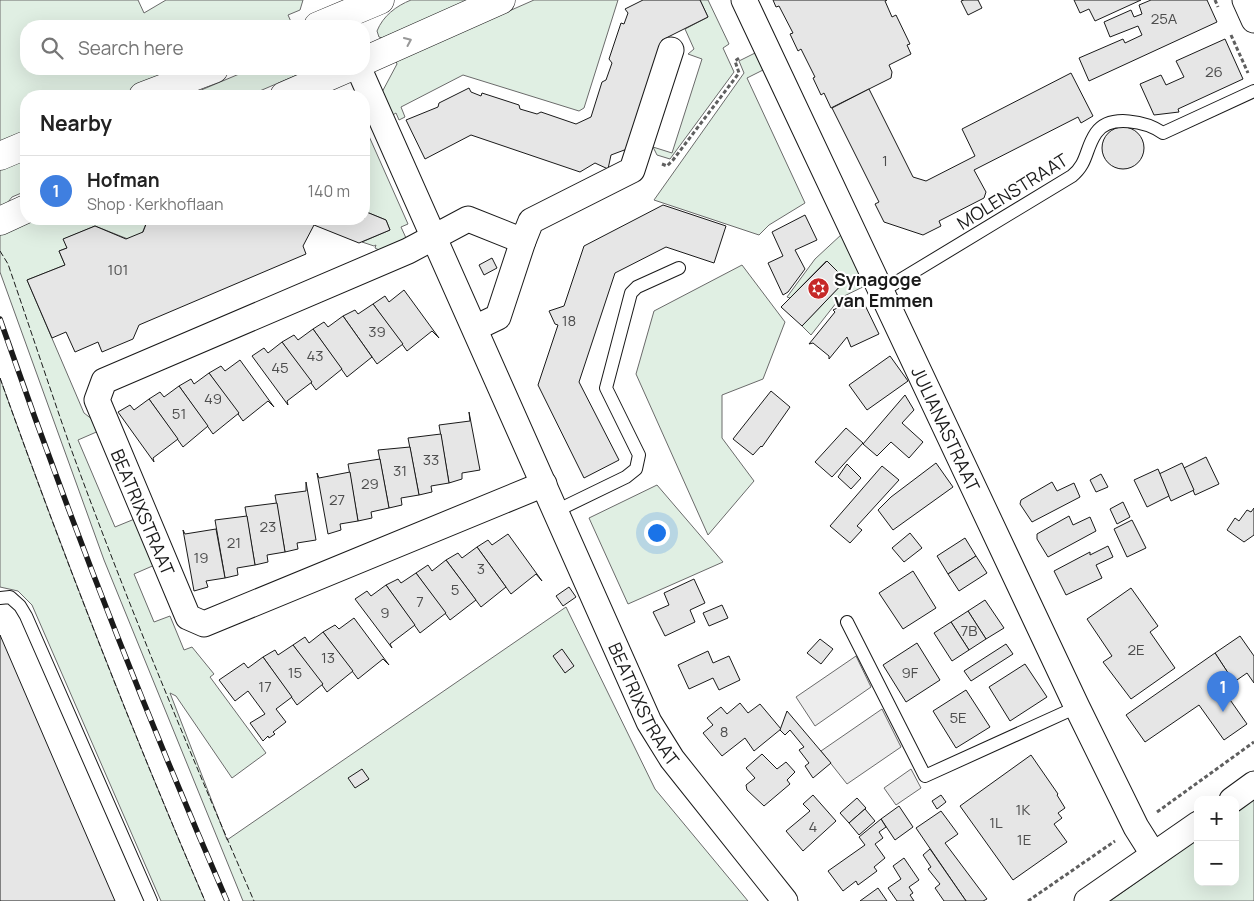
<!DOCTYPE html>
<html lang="en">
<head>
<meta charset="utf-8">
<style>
	:root { --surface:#fff; --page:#f2f2f2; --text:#222; --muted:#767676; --line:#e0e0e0; --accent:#b45309 }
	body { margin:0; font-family:Manrope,sans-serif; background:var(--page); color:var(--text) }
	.controls { position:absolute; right:15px; bottom:15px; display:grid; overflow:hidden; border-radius:10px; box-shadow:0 5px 20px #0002 }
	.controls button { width:45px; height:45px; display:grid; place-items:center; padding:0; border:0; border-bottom:1px solid var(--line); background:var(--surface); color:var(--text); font:25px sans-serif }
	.you { position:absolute; left:656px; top:532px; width:18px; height:18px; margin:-12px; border:4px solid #fff; border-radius:50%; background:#1a73e8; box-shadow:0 0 0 8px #1a73e833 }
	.badge { display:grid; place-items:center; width:32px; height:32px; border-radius:50%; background:var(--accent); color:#fff; font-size:16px; font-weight:700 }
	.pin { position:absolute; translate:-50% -41px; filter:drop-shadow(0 1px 2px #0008) }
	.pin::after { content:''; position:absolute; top:26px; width:18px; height:15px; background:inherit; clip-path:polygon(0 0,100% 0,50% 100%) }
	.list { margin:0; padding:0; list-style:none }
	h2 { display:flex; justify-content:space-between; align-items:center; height:65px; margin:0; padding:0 20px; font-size:21px }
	h2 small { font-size:16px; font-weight:400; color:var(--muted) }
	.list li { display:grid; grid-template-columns:32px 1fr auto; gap:15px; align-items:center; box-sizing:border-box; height:70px; padding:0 20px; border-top:1px solid var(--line) }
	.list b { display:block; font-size:19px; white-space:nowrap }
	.list p { margin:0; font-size:16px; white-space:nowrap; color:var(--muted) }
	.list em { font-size:16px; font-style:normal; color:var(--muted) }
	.icon { flex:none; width:28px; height:28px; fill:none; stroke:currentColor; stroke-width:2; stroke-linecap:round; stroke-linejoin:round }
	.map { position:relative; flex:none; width:1254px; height:901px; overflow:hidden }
	.search { position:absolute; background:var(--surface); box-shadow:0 5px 20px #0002; left:20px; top:20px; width:350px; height:55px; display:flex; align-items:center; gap:12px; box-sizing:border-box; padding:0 18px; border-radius:20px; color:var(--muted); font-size:19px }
	.panel { position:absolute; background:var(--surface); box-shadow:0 5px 20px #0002; left:20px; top:90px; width:350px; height:135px; border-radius:20px }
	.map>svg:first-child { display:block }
</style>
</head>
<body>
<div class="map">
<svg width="1254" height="901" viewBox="0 0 1254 901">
	<rect width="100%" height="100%" fill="#fff"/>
	<g fill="#e0efe3" stroke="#6a6a6a">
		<path d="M 0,0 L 138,0 L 144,13 L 166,0 L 303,0 L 300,10 L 288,15 L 292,24 L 286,26 L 26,26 L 26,69 L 186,69 L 122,96 L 26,96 L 26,137 L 0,148 Z"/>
		<path d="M 411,0 L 470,0 L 382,38 L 379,37 L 377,31 C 383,16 396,6 411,0 Z"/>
		<path d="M 534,0 L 618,0 L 584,108 L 579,111 L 463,75 L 401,107 L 405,117 L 399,120 L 396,113 L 391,116 L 381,94 L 397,64 L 396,61 Z"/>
		<path d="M 700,0 L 708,0 L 729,44 L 723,48 L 734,72 L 670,159 L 657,155 L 653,147 L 672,153 L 702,59 L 688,54 L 694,49 L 685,29 L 708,17 Z"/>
		<path d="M 755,53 L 763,70 L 747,78 L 805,203 L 769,225 L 759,235 L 654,200 L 744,73 L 739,61 Z"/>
		<path d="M 251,69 L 311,69 L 248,96 L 187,96 Z"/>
		<path d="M 364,125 L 408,224 L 401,227 L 406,238 L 379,250 L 375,248 L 376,245 L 374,246 L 362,242 L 390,230 L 386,220 L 364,211 Z"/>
		<path d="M 26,156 L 26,191 L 12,197 L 0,212 L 0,163 Z"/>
		<path d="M 26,219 L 148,219 L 138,243 L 95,226 L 64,239 L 67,248 L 59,251 L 65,265 L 27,280 L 84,413 L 97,423 L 101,430 L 78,440 L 115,527 L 137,518 L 157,564 L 134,574 L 154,622 L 170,616 L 184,650 L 192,647 L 214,674 L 210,677 L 266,753 L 232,778 L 176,696 L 170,693 L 227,840 L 566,607 L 655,789 L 748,901 L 243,901 L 104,560 L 0,272 L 0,230 Z"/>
		<path d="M 842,234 L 867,285 L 840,298 L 811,335 L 802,326 L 846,280 L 826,261 L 790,298 L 787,297 L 815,259 Z"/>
		<path d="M 742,265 L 785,322 L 763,379 L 722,395 L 722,438 L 754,481 L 708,535 L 636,374 L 654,311 Z"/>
		<path d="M 0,378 C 63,554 131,729 205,901 L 161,901 L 32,605 L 18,591 L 0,587 Z"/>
		<path d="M 657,485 L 723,562 L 628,604 L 589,518 Z"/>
		<path d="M 1254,799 L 1254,901 L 1110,901 L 1198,839 L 1198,882 L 1235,882 L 1235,813 Z"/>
	</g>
	<g fill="#ededed" stroke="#6a6a6a">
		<path d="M 856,656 L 871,687 L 815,726 L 796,697 Z"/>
		<path d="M 882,709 L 901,747 L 847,784 L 821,751 Z"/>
		<path d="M 911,769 L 921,788 L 896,805 L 884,788 Z"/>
	</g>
	<g fill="#e6e6e6" stroke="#1a1a1a">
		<path d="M 643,0 L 700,0 L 708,17 L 662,40 L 627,149 L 611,155 L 608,169 L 595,163 L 580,172 L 471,135 L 425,159 L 406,120 L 438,107 L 439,103 L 469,88 L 471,92 L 481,96 L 482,93 L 519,105 L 520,109 L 537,114 L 541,112 L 576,124 L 591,117 L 602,82 L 606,80 L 612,63 L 609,59 L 621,23 L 624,24 L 628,13 L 625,9 Z"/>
		<path d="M 773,0 L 887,0 L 885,1 L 892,17 L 896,15 L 910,44 L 907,45 L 911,54 L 889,65 L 892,72 L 891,78 L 831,108 L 824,93 L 821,95 L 813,78 L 815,77 L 801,49 L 798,51 L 790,34 L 793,33 L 779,6 L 776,7 Z"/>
		<path d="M 964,0 L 978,0 L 982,8 L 968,15 L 961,1 Z"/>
		<path d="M 1074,0 L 1141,0 L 1095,21 L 1089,9 L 1080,13 Z"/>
		<path d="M 1151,0 L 1207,0 L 1217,22 L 1089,81 L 1079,58 L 1123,39 L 1125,43 L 1142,35 L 1138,26 L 1110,37 L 1104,22 L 1131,10 L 1134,17 L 1142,14 L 1139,5 Z"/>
		<path d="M 1225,39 L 1243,79 L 1178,109 L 1179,112 L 1154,115 L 1140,84 L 1161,75 L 1166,85 L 1184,77 L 1176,61 Z"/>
		<path d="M 1071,73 L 1093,116 L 1081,123 L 1078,117 L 974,170 L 986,192 L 984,198 L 939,221 L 941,226 L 923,235 L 884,222 L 875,204 L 879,202 L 832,108 L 869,89 L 913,177 L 926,181 L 975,156 L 962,129 Z"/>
		<circle cx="1123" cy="148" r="21"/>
		<path d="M 663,205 L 726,226 L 714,263 L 666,247 L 615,273 L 579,382 L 619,460 L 584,478 L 538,385 L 558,325 L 555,324 L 549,311 L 564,306 L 584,246 Z"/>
		<path d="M 364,211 L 386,220 L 390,230 L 359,243 L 314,225 L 303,246 L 306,254 L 146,322 L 139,325 L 133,339 L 102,352 L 98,342 L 75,352 L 66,332 L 52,338 L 27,280 L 65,265 L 59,251 L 67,248 L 63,239 L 95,226 L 126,239 L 143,232 L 148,219 L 364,219 Z"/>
		<path d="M 805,215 L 817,240 L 795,250 L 805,269 L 788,292 L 783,295 L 768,263 L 783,256 L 772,232 Z"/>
		<path d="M 492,258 L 497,268 L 484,275 L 479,265 Z"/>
		<path d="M 827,261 L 846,280 L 802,326 L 781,307 Z"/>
		<path d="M 404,290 L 439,338 L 432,331 L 407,351 L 373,304 L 385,296 L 389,302 Z"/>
		<path d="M 861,297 L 879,334 L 851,347 L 847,337 L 829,359 L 829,356 L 813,343 L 809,344 L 835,312 L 833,310 Z"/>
		<path d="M 373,304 L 403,344 L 377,364 L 343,316 L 355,310 L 358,314 Z"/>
		<path d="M 343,316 L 372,357 L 347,377 L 313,329 L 324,322 L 328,327 Z"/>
		<path d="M 313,329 L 342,369 L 316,390 L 282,342 L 294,335 L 298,340 Z"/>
		<path d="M 282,342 L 312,382 L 287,401 L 288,405 L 252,356 L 264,348 L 268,353 Z"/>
		<path d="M 890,356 L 908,381 L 867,410 L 849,385 Z"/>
		<path d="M 240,360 L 274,407 L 268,401 L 243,421 L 209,373 L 221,366 L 225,371 Z"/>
		<path d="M 209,373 L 239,413 L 213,434 L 179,386 L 191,379 L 194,384 Z"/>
		<path d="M 179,386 L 208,426 L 183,447 L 149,399 L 160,392 L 164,397 Z"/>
		<path d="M 771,391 L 790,407 L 762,447 L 761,446 L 753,455 L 733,439 Z"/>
		<path d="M 905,395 L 914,410 L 902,423 L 923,442 L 909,458 L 891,442 L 877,456 L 863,444 Z"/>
		<path d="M 149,399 L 178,439 L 153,458 L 154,462 L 118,412 L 130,405 L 134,410 Z"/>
		<path d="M 469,412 L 480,470 L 462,473 L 462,479 L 449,483 L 439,425 L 470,421 Z"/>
		<path d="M 846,428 L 863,443 L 832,477 L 815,462 Z"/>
		<path d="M 441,434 L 449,483 L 431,486 L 432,492 L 419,495 L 408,438 Z"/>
		<path d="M 410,447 L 419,495 L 401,498 L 402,505 L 389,508 L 378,450 Z"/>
		<path d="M 1206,457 L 1219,484 L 1195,495 L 1184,468 Z"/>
		<path d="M 380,459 L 389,508 L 371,512 L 372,518 L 358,521 L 348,464 Z"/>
		<path d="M 936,463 L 953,487 L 893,530 L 878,510 L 891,497 Z"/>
		<path d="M 1182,463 L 1194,490 L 1171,501 L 1159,474 Z"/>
		<path d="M 847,464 L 861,478 L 851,489 L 838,477 Z"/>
		<path d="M 882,466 L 899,480 L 857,526 L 862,530 L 850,543 L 830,526 Z"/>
		<path d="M 1158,469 L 1169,496 L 1147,507 L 1134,480 Z"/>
		<path d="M 350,472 L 358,521 L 340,524 L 341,530 L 328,534 L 317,473 L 319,478 Z"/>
		<path d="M 1101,474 L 1108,487 L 1096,492 L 1090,480 Z"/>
		<path d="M 306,482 L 316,540 L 297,543 L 298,549 L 285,552 L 275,495 L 306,491 Z"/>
		<path d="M 1052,482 L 1057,491 L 1074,483 L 1080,497 L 1032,522 L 1020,504 L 1021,500 Z"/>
		<path d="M 1123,502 L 1130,517 L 1117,524 L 1110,509 Z"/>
		<path d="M 277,503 L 285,552 L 267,555 L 268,562 L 255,565 L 245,507 Z"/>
		<path d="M 1254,508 L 1254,535 L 1244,542 L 1227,530 L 1235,518 L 1239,521 L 1247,510 L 1251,512 Z"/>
		<path d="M 247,516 L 255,565 L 237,568 L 238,575 L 225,578 L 215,520 Z"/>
		<path d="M 1069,516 L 1073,525 L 1090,517 L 1096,531 L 1048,557 L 1037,539 L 1037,534 Z"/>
		<path d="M 1132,520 L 1146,548 L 1127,557 L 1114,529 Z"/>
		<path d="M 216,529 L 225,578 L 206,581 L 208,587 L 194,591 L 183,530 L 185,534 Z"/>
		<path d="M 910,533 L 922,548 L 904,562 L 892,548 Z"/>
		<path d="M 508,534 L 542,581 L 536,574 L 511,594 L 477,547 L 488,540 L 492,545 Z"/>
		<path d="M 965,538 L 976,556 L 948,574 L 937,556 Z"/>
		<path d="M 1108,546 L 1113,557 L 1096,565 L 1102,578 L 1066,595 L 1054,571 L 1090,552 L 1090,555 Z"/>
		<path d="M 477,547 L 506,587 L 481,607 L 446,560 L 458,553 L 462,558 Z"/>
		<path d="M 976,556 L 987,573 L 959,591 L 948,574 Z"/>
		<path d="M 446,560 L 476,600 L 450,620 L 416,573 L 428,565 L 432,571 Z"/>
		<path d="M 913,571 L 936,608 L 903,629 L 879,593 Z"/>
		<path d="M 416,573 L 446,613 L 420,633 L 386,585 L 398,579 L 401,583 Z"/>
		<path d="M 694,579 L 705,603 L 690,610 L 695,622 L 665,636 L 653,612 L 669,605 L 664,593 Z"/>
		<path d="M 386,585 L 415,625 L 390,644 L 392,648 L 355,599 L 367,591 L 371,596 Z"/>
		<path d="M 569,587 L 576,597 L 563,606 L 556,596 Z"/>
		<path d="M 1131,588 L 1158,626 L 1150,632 L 1175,668 L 1131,699 L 1103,662 L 1112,656 L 1087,619 Z"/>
		<path d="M 985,600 L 1004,628 L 986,639 L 968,611 Z"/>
		<path d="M 722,605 L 728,618 L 709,626 L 703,613 Z"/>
		<path d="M 968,611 L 986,639 L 969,650 L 951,622 Z"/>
		<path d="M 354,618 L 389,665 L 383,659 L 358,679 L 323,632 L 335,625 L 339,629 Z"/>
		<path d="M 951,622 L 969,650 L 952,661 L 934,633 Z"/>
		<path d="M 323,632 L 353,671 L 327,692 L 293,645 L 305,637 L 309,643 Z"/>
		<path d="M 0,635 L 75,809 L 115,901 L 0,901 Z"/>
		<path d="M 1240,636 L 1254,656 L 1254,683 L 1247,673 L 1234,682 L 1215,653 Z"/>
		<path d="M 820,639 L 833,649 L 821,664 L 807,653 Z"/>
		<path d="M 917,643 L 940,680 L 906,702 L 883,665 Z"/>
		<path d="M 1006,644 L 1013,654 L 971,681 L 964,671 Z"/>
		<path d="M 293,645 L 323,684 L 297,705 L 263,657 L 275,650 L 278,655 Z"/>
		<path d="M 562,649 L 574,666 L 565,673 L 553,656 Z"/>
		<path d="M 708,651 L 713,663 L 729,656 L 740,680 L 719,690 L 713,678 L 689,689 L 678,665 Z"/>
		<path d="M 1215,653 L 1234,682 L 1227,687 L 1230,691 L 1226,694 L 1247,724 L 1224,740 L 1199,705 L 1145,742 L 1126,715 Z"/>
		<path d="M 263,657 L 292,697 L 276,709 L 286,722 L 273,732 L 275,734 L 269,738 L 268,736 L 263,741 L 250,723 L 265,714 L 248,691 L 235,701 L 219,680 L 244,663 L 248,668 Z"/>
		<path d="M 1025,664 L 1047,697 L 1010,721 L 989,687 Z"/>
		<path d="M 966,690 L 990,727 L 956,748 L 933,711 Z"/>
		<path d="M 740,703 L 748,713 L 760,704 L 781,729 L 754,751 L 745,738 L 722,756 L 703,733 L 713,725 L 707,718 L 721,707 L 727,714 Z"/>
		<path d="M 787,711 L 831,763 L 813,778 L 805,766 L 809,763 L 799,750 L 804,747 L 790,730 L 785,735 L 780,730 Z"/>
		<path d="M 762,754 L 777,769 L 786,762 L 795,772 L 787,780 L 790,784 L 764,806 L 747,790 L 746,785 L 755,778 L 746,768 Z"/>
		<path d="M 1031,755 L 1058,794 L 1057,795 L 1065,808 L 1058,813 L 1062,818 L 1054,824 L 1067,842 L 1013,880 L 960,806 Z"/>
		<path d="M 362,769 L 369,779 L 355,788 L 348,778 Z"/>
		<path d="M 813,795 L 836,821 L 803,851 L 786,831 L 810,811 L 803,804 Z"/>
		<path d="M 941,795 L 946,802 L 937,809 L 932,801 Z"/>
		<path d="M 857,798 L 866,808 L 849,823 L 840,813 Z"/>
		<path d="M 899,806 L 913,827 L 895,840 L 881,819 Z"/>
		<path d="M 865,809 L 875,821 L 859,835 L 849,823 Z"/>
		<path d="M 941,811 L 958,834 L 945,843 L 987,899 L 983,901 L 966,901 L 916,828 Z"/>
		<path d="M 881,819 L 886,827 L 879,832 L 883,838 L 875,844 L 885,858 L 874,867 L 877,871 L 858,885 L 856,881 L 843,891 L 828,871 L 865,845 L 859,837 Z"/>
		<path d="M 930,849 L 966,901 L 944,901 L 935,888 L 940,884 L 928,869 L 931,867 L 923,855 Z"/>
		<path d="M 904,858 L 919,880 L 909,887 L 913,893 L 910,895 L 914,901 L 897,901 L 888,888 L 901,879 L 893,866 Z"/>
		<path d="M 878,888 L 887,901 L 860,901 Z"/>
	</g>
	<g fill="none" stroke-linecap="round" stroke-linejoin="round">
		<defs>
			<g id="service">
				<path d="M 882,291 L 1072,176 C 1088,163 1085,149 1096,133 C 1110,113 1147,122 1163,133 L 1254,91"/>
				<path d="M 556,511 L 626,477 L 636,469 L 639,455 L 606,388 L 631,293 L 637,287 L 679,268"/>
				<path d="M 0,598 L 10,597 L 20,606 L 26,616 L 151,901"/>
				<path d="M 847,622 L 925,776 L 1077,707"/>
			</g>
			<g id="minor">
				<path id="s1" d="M 744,0 L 1077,707 L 1136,827 L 1153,854"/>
				<path d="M 1245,0 L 1254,20"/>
				<path id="s2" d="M 359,69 L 649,722 L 672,759 L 785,901"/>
				<path d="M 475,328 L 498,317 L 523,241"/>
				<path d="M 544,484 L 204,624 L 188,617 L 97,400 L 104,381 L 408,251 L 468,219 L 523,241 L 531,221 L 632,170 L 671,50"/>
				<path d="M 1232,800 L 1254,784"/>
				<path d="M 1087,901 L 1198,824"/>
			</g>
			<g id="tertiary">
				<path d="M 318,26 L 380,0"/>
				<path d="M 364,61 L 501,0"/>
				<path d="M 143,96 L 214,69"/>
				<path d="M 284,96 L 346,69"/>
				<path d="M 0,156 L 26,145"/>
				<path d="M 0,221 L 26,209"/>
			</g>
		</defs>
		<use href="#service" stroke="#1a1a1a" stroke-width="14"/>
		<use href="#minor" stroke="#1a1a1a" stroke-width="27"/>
		<use href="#tertiary" stroke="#1a1a1a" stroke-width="29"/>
		<g stroke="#5f5f5f" stroke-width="3" stroke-dasharray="4 2.5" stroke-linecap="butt">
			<path d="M 1215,0 L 1218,7"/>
			<path d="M 1231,35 L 1248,73"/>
			<path d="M 662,164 L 667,166 L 673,160 L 739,73 L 735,61 L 741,57"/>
			<path d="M 1157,812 L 1254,742"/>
			<path d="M 1028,901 L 1115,841"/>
		</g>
		<use href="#service" stroke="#fff" stroke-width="12"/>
		<use href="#minor" stroke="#fff" stroke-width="25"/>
		<use href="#tertiary" stroke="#fff" stroke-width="28"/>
		<defs>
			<path id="rail" d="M 0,319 C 68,515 144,710 227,901"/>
		</defs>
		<use href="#rail" stroke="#1a1a1a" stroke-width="5.5"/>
		<use href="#rail" stroke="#fff" stroke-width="4" stroke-dasharray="11" stroke-linecap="butt"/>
		<g stroke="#1a1a1a" stroke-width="1" stroke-dasharray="6 2.5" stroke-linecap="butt">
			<path d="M 0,251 L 8,264 C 29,325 49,386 70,446 C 126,600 189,751 254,901"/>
			<path d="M 0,378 C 63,555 131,729 205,901"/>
		</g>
	</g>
	<defs><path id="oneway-chevron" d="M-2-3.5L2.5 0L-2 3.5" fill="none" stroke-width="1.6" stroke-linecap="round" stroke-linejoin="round" transform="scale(1.25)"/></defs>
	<use stroke="#989898" href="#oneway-chevron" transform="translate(408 41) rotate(-24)"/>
	<defs>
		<symbol id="synagogue-disc" viewBox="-11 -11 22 22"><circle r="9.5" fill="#c62828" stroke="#fff"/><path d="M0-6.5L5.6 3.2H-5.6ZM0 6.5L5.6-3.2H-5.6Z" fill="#fff"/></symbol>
	</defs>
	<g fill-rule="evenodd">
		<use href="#synagogue-disc" x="806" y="276" width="25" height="25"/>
	</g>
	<g text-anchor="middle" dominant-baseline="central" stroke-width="4" stroke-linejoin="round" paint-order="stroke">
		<g font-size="15" fill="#4d4d4d">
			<text x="1164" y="18">25A</text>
			<text x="1214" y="71">26</text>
			<text x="885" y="160">1</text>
			<text x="118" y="269">101</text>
			<text x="569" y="320">18</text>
			<text x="377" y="331">39</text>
			<text x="315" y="355">43</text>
			<text x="280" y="367">45</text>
			<text x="213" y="398">49</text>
			<text x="179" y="413">51</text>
			<text x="431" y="459">33</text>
			<text x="400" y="470">31</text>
			<text x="370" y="483">29</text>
			<text x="337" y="499">27</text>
			<text x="268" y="526">23</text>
			<text x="234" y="542">21</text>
			<text x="201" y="557">19</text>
			<text x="481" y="568">3</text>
			<text x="455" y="589">5</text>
			<text x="420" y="601">7</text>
			<text x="385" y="612">9</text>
			<text x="969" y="630">7B</text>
			<text x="1136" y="649">2E</text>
			<text x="328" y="657">13</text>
			<text x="295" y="672">15</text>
			<text x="910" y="672">9F</text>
			<text x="265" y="686">17</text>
			<text x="958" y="717">5E</text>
			<text x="724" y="731">8</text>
			<text x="1023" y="809">1K</text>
			<text x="996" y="822">1L</text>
			<text x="813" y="826">4</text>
			<text x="1024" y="839">1E</text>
		</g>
		<g font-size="18" fill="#1a1a1a" stroke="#fff">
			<text transform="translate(1012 191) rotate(-32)">MOLENSTRAAT</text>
			<text stroke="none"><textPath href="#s1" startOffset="474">JULIANASTRAAT</textPath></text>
			<text transform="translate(143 512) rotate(67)">BEATRIXSTRAAT</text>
			<text stroke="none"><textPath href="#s2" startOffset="696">BEATRIXSTRAAT</textPath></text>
		</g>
		<g font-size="18" font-weight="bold" fill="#1a1a1a" stroke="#fff" text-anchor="start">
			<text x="834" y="279">Synagoge<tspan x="834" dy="21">van Emmen</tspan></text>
		</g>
	</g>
</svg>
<div class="controls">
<button>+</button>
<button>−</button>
</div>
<div class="you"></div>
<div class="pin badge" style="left:1223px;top:712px;background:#3f7fe0">1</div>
<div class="search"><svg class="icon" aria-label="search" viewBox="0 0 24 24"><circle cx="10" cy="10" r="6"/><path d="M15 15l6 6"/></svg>Search here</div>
<section class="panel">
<h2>Nearby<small></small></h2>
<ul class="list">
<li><span class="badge" style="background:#3f7fe0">1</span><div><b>Hofman</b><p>Shop · Kerkhoflaan</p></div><em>140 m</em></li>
</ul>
</section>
</div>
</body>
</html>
